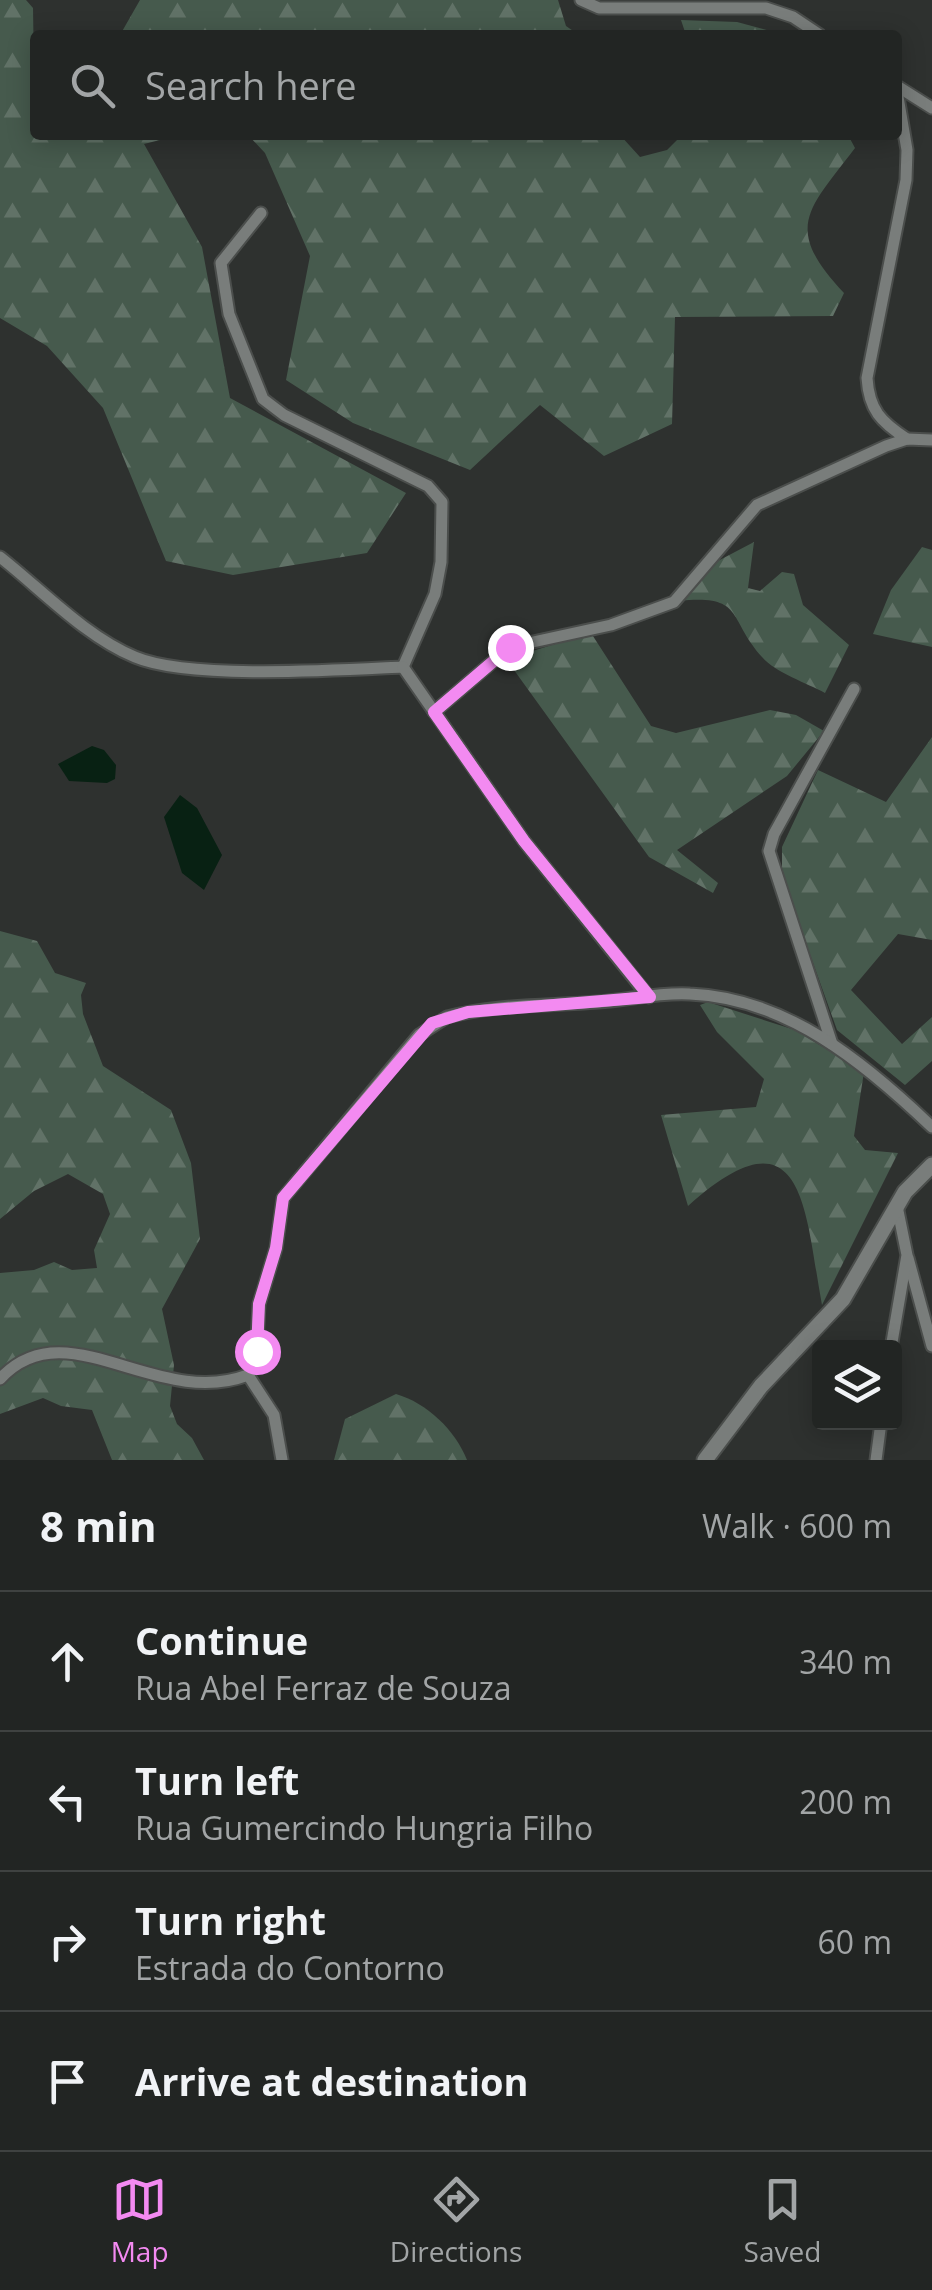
<!DOCTYPE html>
<html lang="en">
<head>
<meta charset="utf-8">
<style>
	:root { --surface:#222523; --page:#2e3130; --text:#f1f3f6; --muted:#a2a5a6; --line:#3f4241; --accent:#f38af1 }
	body { margin:0; font-family:"Open Sans",sans-serif; background:var(--page); color:var(--text) }
	.controls { position:absolute; right:30px; bottom:30px; display:grid; overflow:hidden; border-radius:10px; box-shadow:0 5px 25px #0003 }
	.controls button { width:90px; height:90px; display:grid; place-items:center; padding:0; border:0; border-bottom:2px solid var(--line); background:var(--surface); color:var(--text); font:50px sans-serif }
	.stop { position:absolute; width:30px; height:30px; margin:-22px; border:8px solid #f38af1; border-radius:50%; background:#fff }
	.stop.end { background:#f38af1; border-color:#fff; box-shadow:0 2px 10px #0008 }
	.list { margin:0; padding:0; list-style:none }
	h2 { display:flex; justify-content:space-between; align-items:center; height:130px; margin:0; padding:0 40px; font-size:42px }
	h2 small { font-size:32px; font-weight:400; color:var(--muted) }
	.list li { display:grid; grid-template-columns:65px 1fr auto; gap:30px; align-items:center; box-sizing:border-box; height:140px; padding:0 40px; border-top:2px solid var(--line) }
	.list b { display:block; font-size:38px; white-space:nowrap }
	.list p { margin:0; font-size:32px; white-space:nowrap; color:var(--muted) }
	.list em { font-size:32px; font-style:normal; color:var(--muted) }
	.icon { flex:none; width:55px; height:55px; fill:none; stroke:currentColor; stroke-width:2; stroke-linecap:round; stroke-linejoin:round }
	.map { position:relative; flex:none; width:932px; height:1460px; overflow:hidden }
	.search { position:absolute; background:var(--surface); box-shadow:0 5px 25px #0003; left:30px; right:30px; top:30px; height:110px; display:flex; align-items:center; gap:25px; box-sizing:border-box; padding:0 35px; border-radius:10px; color:var(--muted); font-size:38px }
	.sheet { height:690px; background:var(--surface) }
	nav { display:flex; justify-content:space-around; align-items:center; box-sizing:border-box; height:140px; border-top:2px solid var(--line); background:var(--surface); font-size:28px; color:var(--muted) }
	nav a { display:grid; justify-items:center; gap:5px }
	nav .on { color:var(--accent) }
	.map>svg:first-child { display:block }
</style>
</head>
<body>
<div class="map">
<svg width="932" height="1460" viewBox="0 0 932 1460">
	<defs>
		<pattern id="forest-firs" width="22" height="20" patternUnits="userSpaceOnUse" patternTransform="scale(2.5)"><rect width="22" height="20" fill="#465a4d"/><path d="M5 1l3.5 6h-7zM16 11l3.5 6h-7z" fill="#617267"/></pattern>
	</defs>
	<rect width="100%" height="100%" fill="#2e312f"/>
	<g fill="url(#forest-firs)">
		<path d="M 0,0 L 26,0 L 33,8 L 35,135 L 180,135 L 144,144 L 202,247 L 230,398 L 406,493 L 367,553 L 233,575 L 166,561 L 103,408 L 47,346 L 0,318 Z"/>
		<path d="M 140,0 L 558,0 L 566,26 L 579,35 L 120,35 Z"/>
		<path d="M 681,20 L 737,22 L 785,35 L 686,35 Z"/>
		<path d="M 248,135 L 620,135 L 640,157 L 667,150 L 682,135 L 848,135 L 855,148 C 807,211 783,228 844,293 L 833,316 L 675,317 L 672,424 L 604,456 L 540,405 L 470,470 L 353,423 L 286,380 L 310,256 L 265,153 Z"/>
		<path d="M 754,542 L 748,588 L 760,591 L 782,572 L 794,574 L 803,605 L 849,645 L 825,693 C 807,683 776,673 762,657 C 727,618 745,594 678,601 L 714,563 Z"/>
		<path d="M 922,547 L 932,550 L 932,647 L 873,634 L 891,590 Z"/>
		<path d="M 591,633 L 651,726 L 676,733 L 770,710 L 796,715 L 824,731 L 787,776 L 677,850 L 718,883 L 713,893 L 649,857 L 506,659 Z"/>
		<path d="M 932,737 L 932,940 L 898,934 L 851,990 L 902,1044 L 932,1017 L 932,1061 L 905,1085 L 837,1030 L 782,876 L 782,847 L 818,770 L 886,802 Z"/>
		<path d="M 0,931 L 37,941 L 55,973 L 86,983 L 81,995 L 83,1014 L 103,1066 L 171,1110 L 191,1163 L 200,1239 L 162,1309 L 174,1365 L 170,1406 L 177,1424 L 192,1438 L 204,1460 L 112,1460 L 92,1410 L 61,1406 L 43,1398 L 0,1414 L 0,1273 L 34,1270 L 54,1262 L 72,1270 L 97,1268 L 94,1250 L 110,1214 L 103,1194 L 68,1174 L 34,1191 L 0,1219 Z"/>
		<path d="M 708,1002 L 795,1030 L 864,1072 L 854,1136 L 865,1150 L 898,1153 L 822,1305 C 805,1215 806,1100 688,1206 L 661,1115 L 756,1107 L 764,1079 L 717,1032 L 700,1005 Z"/>
		<path d="M 396,1394 C 427,1403 455,1430 467,1460 L 334,1460 L 345,1419 Z"/>
	</g>
	<g fill="#082113">
		<path d="M 92,746 L 104,750 L 116,765 L 115,779 L 107,783 L 69,781 L 58,764 Z"/>
		<path d="M 180,795 L 197,808 L 222,855 L 204,890 L 182,873 L 164,817 Z"/>
	</g>
	<g fill="none" stroke-linecap="round" stroke-linejoin="round">
		<defs>
			<g id="minor">
				<path d="M 581,0 L 599,8 L 766,8 L 793,17 L 820,35"/>
				<path d="M 897,86 L 932,108"/>
				<path d="M 897,91 L 907,150 L 906,180 L 867,378 C 869,410 881,422 907,439"/>
				<path d="M 261,213 L 221,263 L 229,314 L 263,399 L 284,415 L 428,486 L 442,502 L 441,562 L 435,594 L 403,667"/>
				<path d="M 0,557 C 42,590 86,637 135,657 C 189,680 340,670 403,667"/>
				<path d="M 403,667 L 524,841 L 649,997"/>
				<path d="M 434,712 L 510,647 L 611,625 L 674,602 L 757,505 L 886,446 L 907,439 L 932,440"/>
				<path d="M 832,1044 L 769,851 L 774,834 L 854,689"/>
				<path d="M 908,1258 L 932,1346"/>
				<path d="M 891,1348 L 907,1255 L 897,1206"/>
				<path d="M 248,1375 L 274,1415 L 282,1460"/>
				<path d="M 0,1379 C 66,1307 156,1410 248,1375 L 256,1362 L 259,1304 L 276,1248 L 283,1198 L 419,1035 L 447,1017 C 496,1004 548,1006 598,1002 C 629,1000 659,992 690,994 C 787,998 865,1063 932,1127"/>
				<path d="M 876,1460 L 881,1422"/>
			</g>
			<path id="tertiary" d="M 705,1460 L 761,1386 L 843,1299 L 905,1192 L 932,1165"/>
		</defs>
		<use href="#minor" stroke="#4b4e4c" stroke-width="15"/>
		<use href="#tertiary" stroke="#4b4e4c" stroke-width="19"/>
		<use href="#minor" stroke="#797d7b" stroke-width="11"/>
		<use href="#tertiary" stroke="#797d7b" stroke-width="15"/>
	</g>
	<g fill="none" stroke-linecap="round" stroke-linejoin="round">
		<path stroke="#f38af1" stroke-width="12" d="M 257,1351 L 259,1304 L 276,1248 L 283,1198 L 432,1023 L 468,1012 L 650,997 L 524,841 L 434,712 L 510,647"/>
	</g>
</svg>
<div class="controls">
<button><svg class="icon" aria-label="layers" viewBox="0 0 24 24"><path d="M12 4l9 5-9 5-9-5zM3 14l9 5 9-5"/></svg></button>
</div>
<div class="stop" style="left:257px;top:1351px"></div>
<div class="stop end" style="left:510px;top:647px"></div>
<div class="search"><svg class="icon" aria-label="search" viewBox="0 0 24 24"><circle cx="10" cy="10" r="6"/><path d="M15 15l6 6"/></svg>Search here</div>
</div>
<section class="sheet">
<h2>8 min<small>Walk · 600 m</small></h2>
<ul class="list">
<li><svg class="icon" aria-label="ahead" viewBox="0 0 24 24"><path d="M12 20V5M6 11l6-6 6 6"/></svg><div><b>Continue</b><p>Rua Abel Ferraz de Souza</p></div><em>340 m</em></li>
<li><svg class="icon" aria-label="left" viewBox="0 0 24 24"><path d="M17 20v-9H6M10 6l-5 5 5 5"/></svg><div><b>Turn left</b><p>Rua Gumercindo Hungria Filho</p></div><em>200 m</em></li>
<li><svg class="icon" aria-label="right" viewBox="0 0 24 24"><path d="M7 20v-9h11M14 6l5 5-5 5"/></svg><div><b>Turn right</b><p>Estrada do Contorno</p></div><em>60 m</em></li>
<li><svg class="icon" aria-label="arrive" viewBox="0 0 24 24"><path d="M6 21V4h12l-3 4 3 4H6"/></svg><div><b>Arrive at destination</b></div></li>
</ul>
</section>
<nav>
<a class="on"><svg class="icon" aria-label="map" viewBox="0 0 24 24"><path d="M3 6l6-2 6 2 6-2v14l-6 2-6-2-6 2zM9 4v14M15 6v14"/></svg>Map</a>
<a><svg class="icon" aria-label="directions" viewBox="0 0 24 24"><path d="M12 3l9 9-9 9-9-9zM9 14v-3h6M13 9l2 2-2 2"/></svg>Directions</a>
<a><svg class="icon" aria-label="saved" viewBox="0 0 24 24"><path d="M7 4h10v16l-5-4-5 4z"/></svg>Saved</a>
</nav>
</body>
</html>
